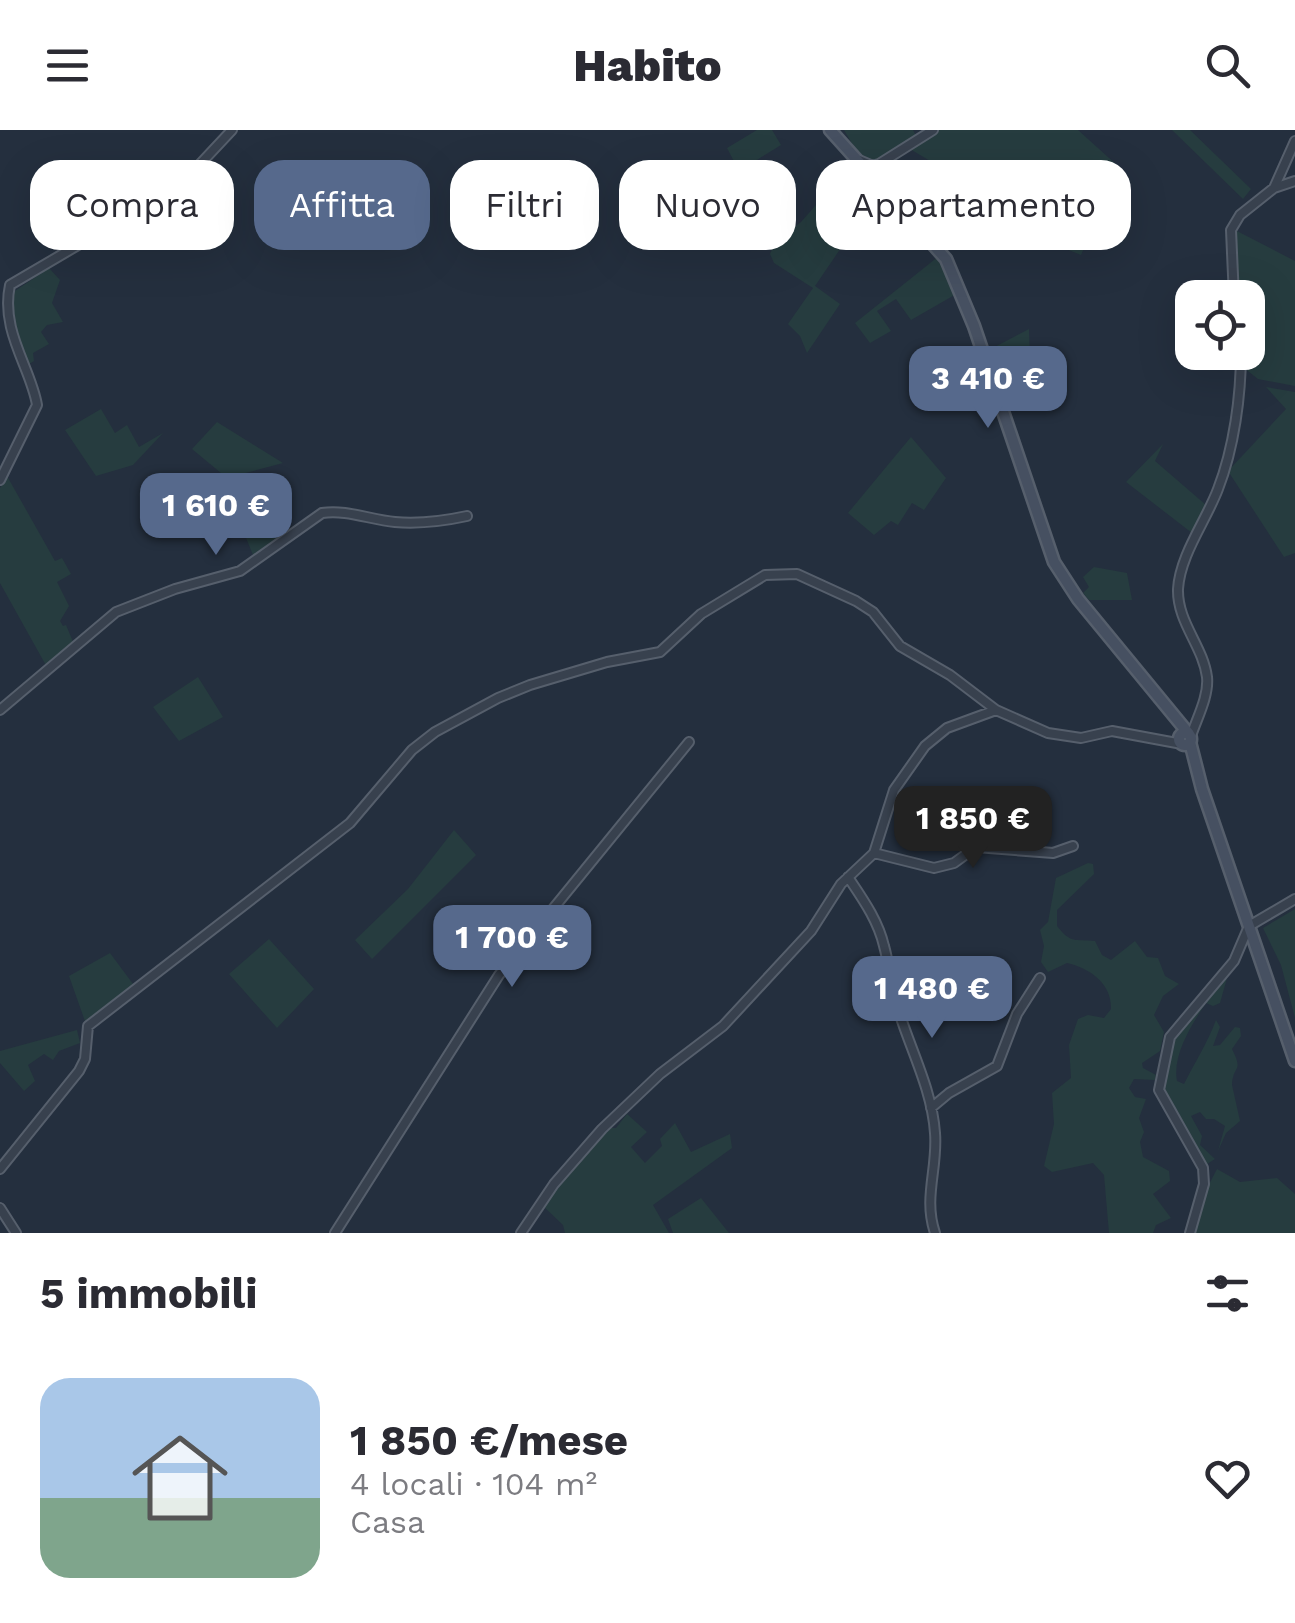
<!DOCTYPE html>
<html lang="it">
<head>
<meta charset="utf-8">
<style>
  body { margin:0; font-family:"Work Sans",sans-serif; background:#f7f7f7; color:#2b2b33; height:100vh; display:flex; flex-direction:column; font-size:38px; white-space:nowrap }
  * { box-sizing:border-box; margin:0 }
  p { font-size:32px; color:#7c7c81 }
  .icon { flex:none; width:55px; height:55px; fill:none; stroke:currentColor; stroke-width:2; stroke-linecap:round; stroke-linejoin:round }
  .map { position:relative; height:1103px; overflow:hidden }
  .drawer { display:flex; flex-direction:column; background:#fff; flex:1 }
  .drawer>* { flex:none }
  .banner { position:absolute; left:30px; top:30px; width:1235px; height:90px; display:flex; gap:20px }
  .buttons { position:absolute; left:1175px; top:150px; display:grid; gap:20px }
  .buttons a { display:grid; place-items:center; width:90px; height:90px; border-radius:20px; background:#fff; box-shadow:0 10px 40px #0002; font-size:50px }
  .price { position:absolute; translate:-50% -85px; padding:0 22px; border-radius:20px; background:#56698c; color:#fff; font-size:32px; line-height:65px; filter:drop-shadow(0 2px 5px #0008) }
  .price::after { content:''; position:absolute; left:50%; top:60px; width:30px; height:22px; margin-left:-15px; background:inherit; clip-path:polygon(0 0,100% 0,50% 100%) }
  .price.active { background:#222; color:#fff }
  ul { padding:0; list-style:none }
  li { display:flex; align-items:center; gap:30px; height:250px; padding:0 40px }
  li+li { border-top:2px solid #e1e1e2 }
  li span { display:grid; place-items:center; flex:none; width:280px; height:200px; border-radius:30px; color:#555 }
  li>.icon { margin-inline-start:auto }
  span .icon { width:120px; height:120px; fill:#fffc; stroke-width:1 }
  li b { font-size:42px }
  h2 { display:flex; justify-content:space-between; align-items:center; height:120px; padding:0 40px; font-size:42px }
  .chip { padding:0 35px; border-radius:30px; background:#fff; box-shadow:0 10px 40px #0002; font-size:35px; line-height:90px }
  .chip.active { background:#56698c; color:#fff }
  header { display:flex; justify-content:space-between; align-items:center; height:130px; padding:0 40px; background:#fff; font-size:45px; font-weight:800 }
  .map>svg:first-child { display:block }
  .green { fill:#263c3f }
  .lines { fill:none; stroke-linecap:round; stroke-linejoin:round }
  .street-casing { stroke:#565f6c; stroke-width:12 }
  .secondary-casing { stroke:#565f6c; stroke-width:15 }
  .street { stroke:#38414e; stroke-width:8 }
  .secondary { stroke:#465061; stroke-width:10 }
</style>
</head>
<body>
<header><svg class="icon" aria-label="menu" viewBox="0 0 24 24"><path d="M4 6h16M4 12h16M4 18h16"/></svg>Habito<svg class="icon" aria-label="search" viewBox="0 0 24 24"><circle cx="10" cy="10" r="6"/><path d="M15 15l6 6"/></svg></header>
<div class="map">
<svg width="1295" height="1103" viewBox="0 0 1295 1103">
  <rect width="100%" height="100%" fill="#242f3e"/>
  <path class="green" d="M757 0H772L781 15 739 41 727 18Z
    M844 0H913L916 6 874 31 857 22Z
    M936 0H1078L1119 37 1081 125 1024 102 976 74 947 41 910 19Z
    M1172 0H1190L1251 59 1243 69Z
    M854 39 866 52 845 83 858 93 815 156 840 174 807 223 800 206 788 194 813 158 774 133 770 124 775 112 801 92 846 41Z
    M1235 100 1295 131V256L1258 249 1244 238V223L1248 222V168L1236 167 1232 109Z
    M939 126 958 163 911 190 896 169 877 181 891 201 870 213 855 193Z
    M49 138 60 150 52 173 63 192 47 195 41 202 49 214 33 223 34 231 24 237 15 209 12 163Z
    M1029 199 1030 230 1022 239 1028 251 1006 274 989 220Z
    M1266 257 1295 262V423L1284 427 1228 341 1286 279Z
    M101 279 115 303 127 295 139 317 163 303 133 335 96 346 65 300Z
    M217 292 283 333 227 348 192 319Z
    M911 307 946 348 924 380 912 373 898 395 891 391 874 405 848 383Z
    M1163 314 1155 331 1206 375 1192 403 1126 352Z
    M7 346 55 431 62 428 71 444 57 452 69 476 60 491 63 496 66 495 74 514 48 539 0 453V358Z
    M259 373 284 407 255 430 238 388Z
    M1094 437 1127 443 1132 470H1089L1083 463 1089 457 1083 447Z
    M198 547 223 587 179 611 153 577Z
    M454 700 476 725 372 829 355 810 408 759Z
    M1088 733 1093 734 1094 744 1057 780V796C1071 814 1075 809 1095 811L1102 825 1111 830 1135 811 1147 827 1158 828 1165 846 1179 854 1163 866 1154 885 1164 902 1160 921 1142 933 1143 938 1156 945 1155 950 1134 949 1129 958 1135 967 1146 969 1139 988 1144 1002 1140 1012 1143 1027 1169 1041 1170 1051 1153 1064 1171 1088 1156 1095 1153 1103H1109L1104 1045 1093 1033 1052 1042 1044 1036 1054 994 1052 963 1071 948 1069 915 1078 889 1088 885 1104 888 1111 879C1112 853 1089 838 1067 833L1048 842 1041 832 1044 816 1040 800 1048 792 1056 748Z
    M1295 779V888L1281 835 1263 798Z
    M269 809 314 859 277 898 229 844Z
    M110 823 136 858 86 894 69 846Z
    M1229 841 1220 873 1213 876 1206 873C1192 894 1172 925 1177 951L1184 954C1195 932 1207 914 1216 890L1220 897 1213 916 1220 915 1235 897 1240 898 1241 906 1232 919C1244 943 1233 934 1232 955L1240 991 1226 1003 1218 1021 1225 996 1214 989H1206L1200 982 1191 986 1202 1006 1200 1015 1215 1029 1207 1034 1163 956 1174 908Z
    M77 900 80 913 59 921 53 930 44 924 28 935 35 951 24 961 0 933V921Z
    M627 984 647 1002 631 1017 645 1033 662 1016 660 1009 675 993 691 1022 730 1004 732 1018 653 1075 669 1103H565L563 1095 543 1076 609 998H616Z
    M1217 1039 1240 1052 1277 1048 1295 1064V1103H1193L1205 1062Z
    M701 1068 729 1103H673L668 1089Z"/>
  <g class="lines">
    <g class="street-casing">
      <path id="street" d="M859 30 873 36 879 34 933 0
        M1274 58 1295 51
        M1234 168 1231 100 1240 85 1274 58 1295 11
        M0 350 37 275C31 238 0 201 10 155L90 108 143 95 232 0
        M0 580 116 482 175 459 240 441 322 383C346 379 371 390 395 392 419 394 444 391 467 386
        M1191 606C1197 588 1209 566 1207 547 1203 516 1177 492 1178 459 1180 425 1206 391 1218 359 1234 318 1241 266 1241 222
        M874 723 934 738 954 733 976 717 1053 723 1073 716
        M848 747C862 768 878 790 884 816 889 833 890 852 895 869 907 913 932 957 935 1003 938 1038 923 1068 935 1103
        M931 978 949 963 997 936 1017 884 1040 848
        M0 1039 79 941 85 929 88 896 350 693 412 620 435 602 498 568 530 555 607 532 660 522 701 484 765 445 797 444 856 471 873 482 900 516 950 545 996 580 1048 603 1081 608 1112 601 1182 614
        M0 1078 16 1103
        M335 1103 499 845 689 612
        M521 1103 554 1054 602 999 660 944 723 896 811 801 841 754 874 723 894 660 925 616 947 598 996 580
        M1190 1103 1204 1054 1203 1038 1159 960 1170 907 1234 831 1249 796 1295 769"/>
    </g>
    <g class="secondary-casing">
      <path id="secondary" d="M830 0 946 129 974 196 1054 432 1078 469 1189 604
        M1179 609a6 6 0 1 1 12 0a6 6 0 1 1-12 0Z
        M1190 612 1202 659 1295 931"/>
    </g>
    <use href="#street" class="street"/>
    <use href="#secondary" class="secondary"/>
  </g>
</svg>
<div class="buttons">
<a><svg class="icon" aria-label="locate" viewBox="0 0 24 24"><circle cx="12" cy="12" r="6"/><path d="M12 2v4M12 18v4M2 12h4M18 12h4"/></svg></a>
</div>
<b class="price" style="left:988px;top:301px">3 410 €</b>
<b class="price" style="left:216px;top:428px">1 610 €</b>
<b class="price active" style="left:973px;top:741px">1 850 €</b>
<b class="price" style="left:512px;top:860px">1 700 €</b>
<b class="price" style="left:932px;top:911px">1 480 €</b>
<div class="banner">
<a class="chip">Compra</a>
<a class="chip active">Affitta</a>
<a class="chip">Filtri</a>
<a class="chip">Nuovo</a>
<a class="chip">Appartamento</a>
</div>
</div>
<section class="drawer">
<h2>5 immobili<svg class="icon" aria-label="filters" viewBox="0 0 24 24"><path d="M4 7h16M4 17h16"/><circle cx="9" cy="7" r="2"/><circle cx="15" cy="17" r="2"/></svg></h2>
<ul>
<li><span style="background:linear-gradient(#a9c7e8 60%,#7fa58c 0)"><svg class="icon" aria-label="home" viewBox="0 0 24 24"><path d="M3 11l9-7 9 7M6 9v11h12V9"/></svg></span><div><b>1 850 €/mese</b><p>4 locali · 104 m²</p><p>Casa</p></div><svg class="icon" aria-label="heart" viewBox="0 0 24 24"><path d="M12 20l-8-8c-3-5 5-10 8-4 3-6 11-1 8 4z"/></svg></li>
</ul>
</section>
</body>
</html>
